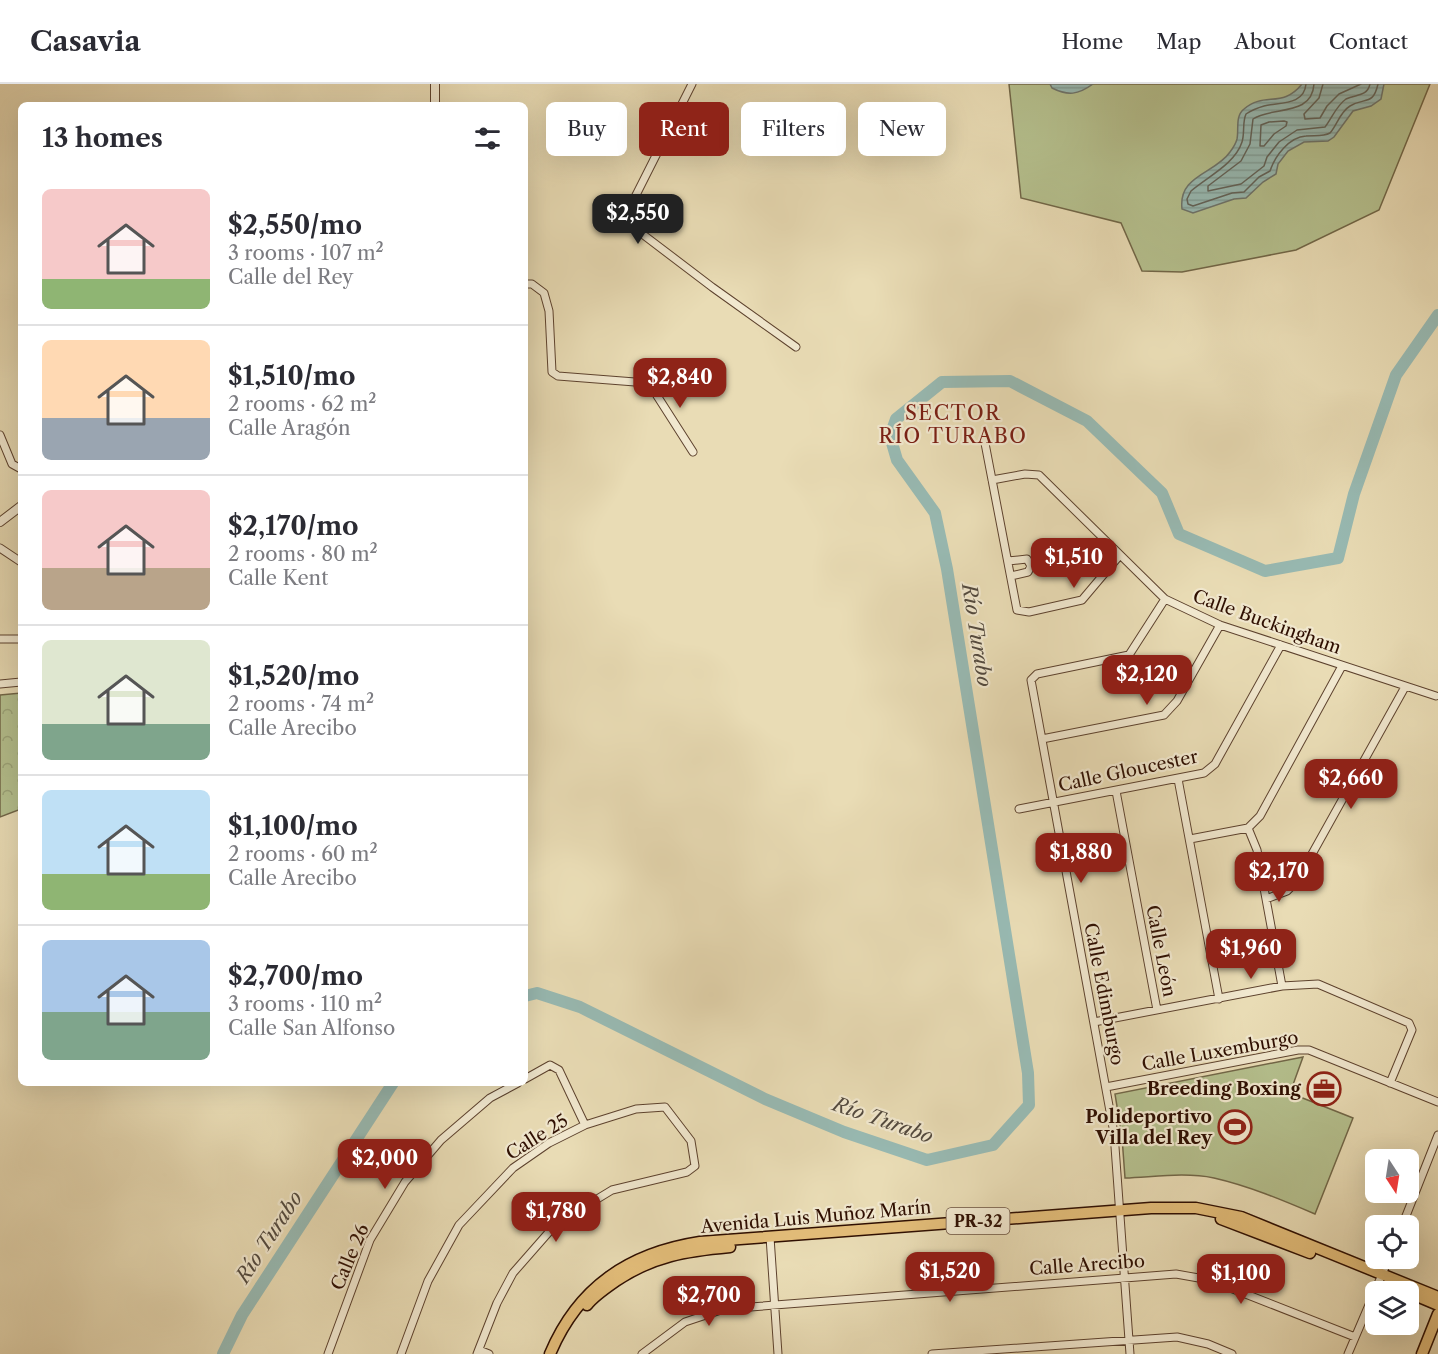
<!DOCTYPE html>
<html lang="en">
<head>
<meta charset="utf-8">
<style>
  body { margin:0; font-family:"Libre Caslon Text",serif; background:#f2f2f3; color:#2b2b33; height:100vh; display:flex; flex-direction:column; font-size:22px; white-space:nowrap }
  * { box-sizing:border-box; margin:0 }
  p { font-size:20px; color:#7c7c81 }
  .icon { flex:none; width:33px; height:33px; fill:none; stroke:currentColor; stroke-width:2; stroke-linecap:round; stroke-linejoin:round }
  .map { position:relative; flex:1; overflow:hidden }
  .panel { position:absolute; left:18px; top:18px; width:510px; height:984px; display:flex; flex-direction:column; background:#fff; border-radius:9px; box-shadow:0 6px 24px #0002 }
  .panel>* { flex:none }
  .hud { position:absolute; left:546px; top:18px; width:570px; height:54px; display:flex; gap:12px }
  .needle { width:39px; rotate:168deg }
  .fabs { position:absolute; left:1365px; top:1065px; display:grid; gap:12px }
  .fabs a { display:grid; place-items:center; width:54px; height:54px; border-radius:9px; background:#fff; box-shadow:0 6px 24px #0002; font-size:30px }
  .price { position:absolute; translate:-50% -51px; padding:0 14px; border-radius:12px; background:#8f2418; color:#fff; font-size:20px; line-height:39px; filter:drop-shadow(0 2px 3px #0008) }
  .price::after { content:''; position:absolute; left:50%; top:36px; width:18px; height:14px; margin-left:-9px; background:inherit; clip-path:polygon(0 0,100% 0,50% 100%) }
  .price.on { background:#222; color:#fff }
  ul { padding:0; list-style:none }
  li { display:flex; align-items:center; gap:18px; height:150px; padding:0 24px }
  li+li { border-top:2px solid #e1e1e2 }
  li span { display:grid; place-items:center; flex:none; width:168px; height:120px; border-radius:9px; color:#555 }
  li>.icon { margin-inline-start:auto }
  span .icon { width:72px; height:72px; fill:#fffc; stroke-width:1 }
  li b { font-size:26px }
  h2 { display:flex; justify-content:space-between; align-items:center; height:72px; padding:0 24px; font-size:26px }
  .pill { padding:0 21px; border-radius:9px; background:#fff; box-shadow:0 6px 24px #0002; font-size:21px; line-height:54px }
  .pill.on { background:#8f2418; color:#fff }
  header { display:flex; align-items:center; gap:36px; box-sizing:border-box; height:84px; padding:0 30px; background:#fff; border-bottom:2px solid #e1e1e2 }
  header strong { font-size:28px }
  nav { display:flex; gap:33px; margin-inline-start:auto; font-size:21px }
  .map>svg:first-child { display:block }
  .grass { fill:#b5c08e; stroke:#726748; stroke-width:1.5 }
  .forest { fill:url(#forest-crowns); stroke:#726748; stroke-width:1.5 }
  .water { fill:url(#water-rules); stroke:#6e756c; stroke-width:1.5 }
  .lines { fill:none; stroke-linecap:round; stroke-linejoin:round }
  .shore { stroke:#63645a; stroke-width:1.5 }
  .river { stroke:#98bab3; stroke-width:12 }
  .minor-casing { stroke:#5d422e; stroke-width:9 }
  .tertiary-casing { stroke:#5d422e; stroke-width:10 }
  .primary-casing { stroke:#2e0e01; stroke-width:13 }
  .minor { stroke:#f1e8cf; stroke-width:7 }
  .tertiary { stroke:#f1e8cf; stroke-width:8 }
  .primary { stroke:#e4be7a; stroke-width:10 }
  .labels { text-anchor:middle; stroke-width:4.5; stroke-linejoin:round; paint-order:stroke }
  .shield { fill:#f1e8cf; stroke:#684f3f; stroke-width:1.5 }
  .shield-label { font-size:16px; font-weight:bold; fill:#2e0e01 }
  .street-label { font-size:18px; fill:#2e0e01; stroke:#f1e8cf }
  .poi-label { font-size:18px; font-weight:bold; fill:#2e0e01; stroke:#f1e8cf; text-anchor:end }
  .neighbourhood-label { font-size:20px; letter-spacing:1.5px; fill:#7a1f14; stroke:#f1e8cf }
  .water-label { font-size:20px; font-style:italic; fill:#534a3f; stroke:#f1e8cf }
</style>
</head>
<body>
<header>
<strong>Casavia</strong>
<nav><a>Home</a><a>Map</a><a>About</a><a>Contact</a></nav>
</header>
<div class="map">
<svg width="1438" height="1270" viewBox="0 0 1438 1270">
  <defs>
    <pattern id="forest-crowns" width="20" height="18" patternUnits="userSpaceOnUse" patternTransform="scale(1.5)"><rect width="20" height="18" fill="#b5c08e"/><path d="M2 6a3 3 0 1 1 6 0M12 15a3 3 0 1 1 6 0" fill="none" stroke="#9ca479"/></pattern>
    <pattern id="water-rules" width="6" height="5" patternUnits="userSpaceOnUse" patternTransform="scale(1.5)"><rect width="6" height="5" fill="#98bab3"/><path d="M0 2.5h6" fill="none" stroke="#839f98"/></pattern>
  </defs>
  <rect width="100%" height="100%" fill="#e9dcb5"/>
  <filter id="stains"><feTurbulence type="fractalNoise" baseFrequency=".00333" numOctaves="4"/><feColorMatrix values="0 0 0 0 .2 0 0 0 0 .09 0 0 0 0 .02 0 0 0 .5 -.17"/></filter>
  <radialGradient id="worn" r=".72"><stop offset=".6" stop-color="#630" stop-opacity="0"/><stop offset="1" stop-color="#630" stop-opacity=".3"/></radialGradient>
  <path class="grass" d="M1009 0H1430L1379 126 1296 166 1182 188 1142 187 1121 139 1021 114Z
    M1303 973 1290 1009 1353 1034 1315 1130C1282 1116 1249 1102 1214 1094 1185 1088 1154 1093 1125 1094L1122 1053 1115 1010Z"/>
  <path class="forest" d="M21 609V725L0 733V611Z"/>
  <path class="water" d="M1050 0H1093C1078 11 1068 12 1052 4Z
    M1302 0H1384L1381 15 1371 22 1353 27 1334 53 1328 57 1304 58 1288 67 1278 80 1276 90 1263 98 1246 114 1234 115 1193 129 1182 125C1178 91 1215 90 1230 68 1233 64 1236 59 1237 55 1239 45 1235 32 1244 25 1265 7 1282 25 1302 0Z"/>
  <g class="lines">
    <path class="shore" d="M1306 0C1304 22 1279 18 1264 22 1257 24 1252 26 1246 30 1242 39 1245 49 1242 58 1235 80 1207 93 1191 107L1187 115 1188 120 1193 122 1232 109 1244 108 1259 93 1270 87C1275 72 1289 53 1306 52 1314 51 1323 53 1330 49 1337 41 1340 28 1350 22 1365 13 1373 22 1378 0
      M1314 0C1312 33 1272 22 1253 35L1250 60 1241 77 1208 102V107L1241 100 1264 82 1267 73 1279 58 1297 46 1325 43C1332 34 1336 22 1346 15 1356 10 1367 13 1370 0
      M1323 0 1319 14 1304 30 1305 35 1320 34 1327 22 1339 10 1361 0
      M1284 37 1287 38 1286 42 1274 50 1264 62H1260L1261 41 1269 38Z"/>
    <path class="river" d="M525 912 537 909 580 923 765 1015 844 1048 927 1076 993 1061 1029 1021 1028 989 947 485 935 429 897 376 890 352 896 335 942 298 1010 297 1087 337 1162 409 1179 450 1265 487 1338 474 1354 410 1396 291 1438 231
      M223 1270 242 1231 393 999"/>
    <g class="minor-casing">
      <path id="minor" d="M692 0 634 115 631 131 637 146 712 203 796 263
        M525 200H532L544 209 549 227 552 288 558 292 635 298 679 288 706 299
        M647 296 693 368
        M0 351 12 380 21 385
        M984 354 1017 526 1029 528 1082 516 1120 471
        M992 396 1025 390 1039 391 1165 515 1220 541 1436 612
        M0 464 21 478
        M1008 477 1027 475 1031 482 1028 488 1011 492
        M0 555H21
        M0 600 21 598
        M1042 655 1164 631 1177 617 1220 541
        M1178 695 1219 915
        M1116 707 1157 926
        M1019 725 1204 689 1215 680 1281 561
        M1248 744 1257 766 1282 902
        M1190 755 1248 744 1260 732 1342 582
        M1266 815 1287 807 1297 797 1405 603
        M1094 938 1282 902 1318 900 1409 939 1412 946 1390 999
        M525 995 550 981 559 986 585 1041
        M1106 1003 1298 966H1309L1438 1018
        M1402 1142 1438 1051
        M770 1153 778 1270
        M479 1266 489 1270
        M328 1270 370 1156 405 1098 441 1056 490 1014 518 999
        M401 1270 428 1197 459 1141 513 1084 549 1059 585 1041 636 1025 665 1023 691 1057 695 1082 687 1088 612 1106 556 1140 513 1189 497 1219 477 1270
        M642 1270 685 1238 724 1225 1176 1190 1210 1196 1355 1253
        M932 1270 1177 1253 1208 1260 1232 1270
        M1130 1270 1114 1049 1031 596 1037 590 1129 571 1165 515
        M1348 1270 1389 1174"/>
    </g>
    <g class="tertiary-casing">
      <path id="tertiary" d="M435 0V21
        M0 438 21 422"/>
    </g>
    <g class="primary-casing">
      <path id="primary" d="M1221 1135 1310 1169
        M1412 1210 1438 1221
        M587 1221C594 1212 606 1204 616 1197 653 1172 686 1167 730 1163
        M550 1270C578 1203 629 1169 700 1158L1151 1124H1196L1241 1133 1438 1213
        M1422 1270 1438 1230"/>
    </g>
    <use href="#minor" class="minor"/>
    <use href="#tertiary" class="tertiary"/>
    <use href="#primary" class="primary"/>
  </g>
  <defs>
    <g id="office-ring" transform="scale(1.725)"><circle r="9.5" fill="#f1e8cf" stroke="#8f2418" stroke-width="1.5"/><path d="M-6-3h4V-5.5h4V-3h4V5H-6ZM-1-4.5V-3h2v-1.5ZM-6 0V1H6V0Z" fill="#8f2418"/></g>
    <g id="stadium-ring" transform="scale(1.725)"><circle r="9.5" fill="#f1e8cf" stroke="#8f2418" stroke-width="1.5"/><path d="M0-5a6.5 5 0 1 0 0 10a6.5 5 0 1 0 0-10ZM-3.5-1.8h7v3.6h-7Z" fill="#8f2418"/></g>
  </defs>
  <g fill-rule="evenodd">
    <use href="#office-ring" x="1324" y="1005"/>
    <use href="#stadium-ring" x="1235" y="1043"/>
  </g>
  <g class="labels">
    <rect class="shield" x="946.5" y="1124" width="63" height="26" rx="4.5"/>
    <g class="shield-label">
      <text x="978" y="1143">PR-32</text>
    </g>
    <g class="street-label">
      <text transform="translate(1267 538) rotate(20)" y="6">Calle Buckingham</text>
      <text transform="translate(1128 687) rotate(-12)" y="6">Calle Gloucester</text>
      <text transform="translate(1161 867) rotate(79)" y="6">Calle León</text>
      <text transform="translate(1104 910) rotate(79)" y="6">Calle Edimburgo</text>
      <text transform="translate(1220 967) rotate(-10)" y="6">Calle Luxemburgo</text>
      <text transform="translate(537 1053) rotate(-32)" y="6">Calle 25</text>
      <text transform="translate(816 1133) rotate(-5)" y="6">Avenida Luis Muñoz Marín</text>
      <text transform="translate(350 1173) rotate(-67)" y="6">Calle 26</text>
      <text transform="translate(1087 1181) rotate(-4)" y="6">Calle Arecibo</text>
    </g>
    <g class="poi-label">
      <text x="1301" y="1011">Breeding Boxing</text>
      <text x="1212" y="1039">Polideportivo<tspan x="1212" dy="21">Villa del Rey</tspan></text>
    </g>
    <g class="neighbourhood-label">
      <text x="953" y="336">SECTOR<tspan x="953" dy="23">RÍO TURABO</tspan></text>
    </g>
    <g class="water-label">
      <text transform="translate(977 551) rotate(81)" y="7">Río Turabo</text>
      <text transform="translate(883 1036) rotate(19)" y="7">Río Turabo</text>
      <text transform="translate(269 1153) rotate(-57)" y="7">Río Turabo</text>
    </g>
  </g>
  <rect width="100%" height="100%" filter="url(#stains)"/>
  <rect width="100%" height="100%" fill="url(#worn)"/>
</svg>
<div class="fabs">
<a><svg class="needle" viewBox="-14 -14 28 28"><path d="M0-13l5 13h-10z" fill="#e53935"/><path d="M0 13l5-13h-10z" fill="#7c7c81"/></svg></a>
<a><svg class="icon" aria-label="locate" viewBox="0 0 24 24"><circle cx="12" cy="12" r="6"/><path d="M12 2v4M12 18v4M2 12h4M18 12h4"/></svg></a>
<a><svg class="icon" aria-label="layers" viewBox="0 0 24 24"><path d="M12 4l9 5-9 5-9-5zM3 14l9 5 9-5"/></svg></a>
</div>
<b class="price on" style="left:638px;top:161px">$2,550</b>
<b class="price" style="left:680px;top:325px">$2,840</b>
<b class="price" style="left:1074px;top:505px">$1,510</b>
<b class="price" style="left:1147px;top:622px">$2,120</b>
<b class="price" style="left:1351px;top:726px">$2,660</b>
<b class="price" style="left:1081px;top:800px">$1,880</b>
<b class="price" style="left:1279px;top:819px">$2,170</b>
<b class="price" style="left:1251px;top:896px">$1,960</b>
<b class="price" style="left:385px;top:1106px">$2,000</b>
<b class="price" style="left:556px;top:1159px">$1,780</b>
<b class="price" style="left:950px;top:1219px">$1,520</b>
<b class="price" style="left:1241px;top:1221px">$1,100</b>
<b class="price" style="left:709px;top:1243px">$2,700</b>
<div class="hud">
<a class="pill">Buy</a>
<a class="pill on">Rent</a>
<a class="pill">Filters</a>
<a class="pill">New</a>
</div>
<section class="panel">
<h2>13 homes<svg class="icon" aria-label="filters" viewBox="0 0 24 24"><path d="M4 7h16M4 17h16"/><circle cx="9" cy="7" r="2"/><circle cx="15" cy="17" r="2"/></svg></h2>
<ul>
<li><span style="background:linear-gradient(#f6c9c9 75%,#8fb573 0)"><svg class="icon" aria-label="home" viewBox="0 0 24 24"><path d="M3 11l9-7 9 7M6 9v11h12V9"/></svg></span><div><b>$2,550/mo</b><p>3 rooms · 107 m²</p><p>Calle del Rey</p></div></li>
<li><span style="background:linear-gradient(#ffd9b3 65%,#9aa5b1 0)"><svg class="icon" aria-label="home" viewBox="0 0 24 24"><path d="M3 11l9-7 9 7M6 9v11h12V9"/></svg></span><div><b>$1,510/mo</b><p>2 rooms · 62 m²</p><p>Calle Aragón</p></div></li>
<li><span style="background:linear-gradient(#f6c9c9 65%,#b9a48a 0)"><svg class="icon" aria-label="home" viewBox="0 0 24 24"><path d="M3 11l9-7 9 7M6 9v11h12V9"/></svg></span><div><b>$2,170/mo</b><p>2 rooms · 80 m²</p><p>Calle Kent</p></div></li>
<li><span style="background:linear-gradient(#dfe7d0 70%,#7fa58c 0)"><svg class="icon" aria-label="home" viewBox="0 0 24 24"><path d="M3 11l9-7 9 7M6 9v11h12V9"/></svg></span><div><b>$1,520/mo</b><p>2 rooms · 74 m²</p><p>Calle Arecibo</p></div></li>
<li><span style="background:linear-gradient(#bfe0f5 70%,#8fb573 0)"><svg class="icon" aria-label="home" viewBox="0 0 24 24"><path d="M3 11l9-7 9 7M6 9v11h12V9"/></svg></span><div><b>$1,100/mo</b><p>2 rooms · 60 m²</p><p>Calle Arecibo</p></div></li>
<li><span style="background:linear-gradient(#a9c7e8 60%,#7fa58c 0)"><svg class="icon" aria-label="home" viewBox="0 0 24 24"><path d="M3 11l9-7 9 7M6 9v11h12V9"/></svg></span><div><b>$2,700/mo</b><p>3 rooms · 110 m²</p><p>Calle San Alfonso</p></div></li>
</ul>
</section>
</div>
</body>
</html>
